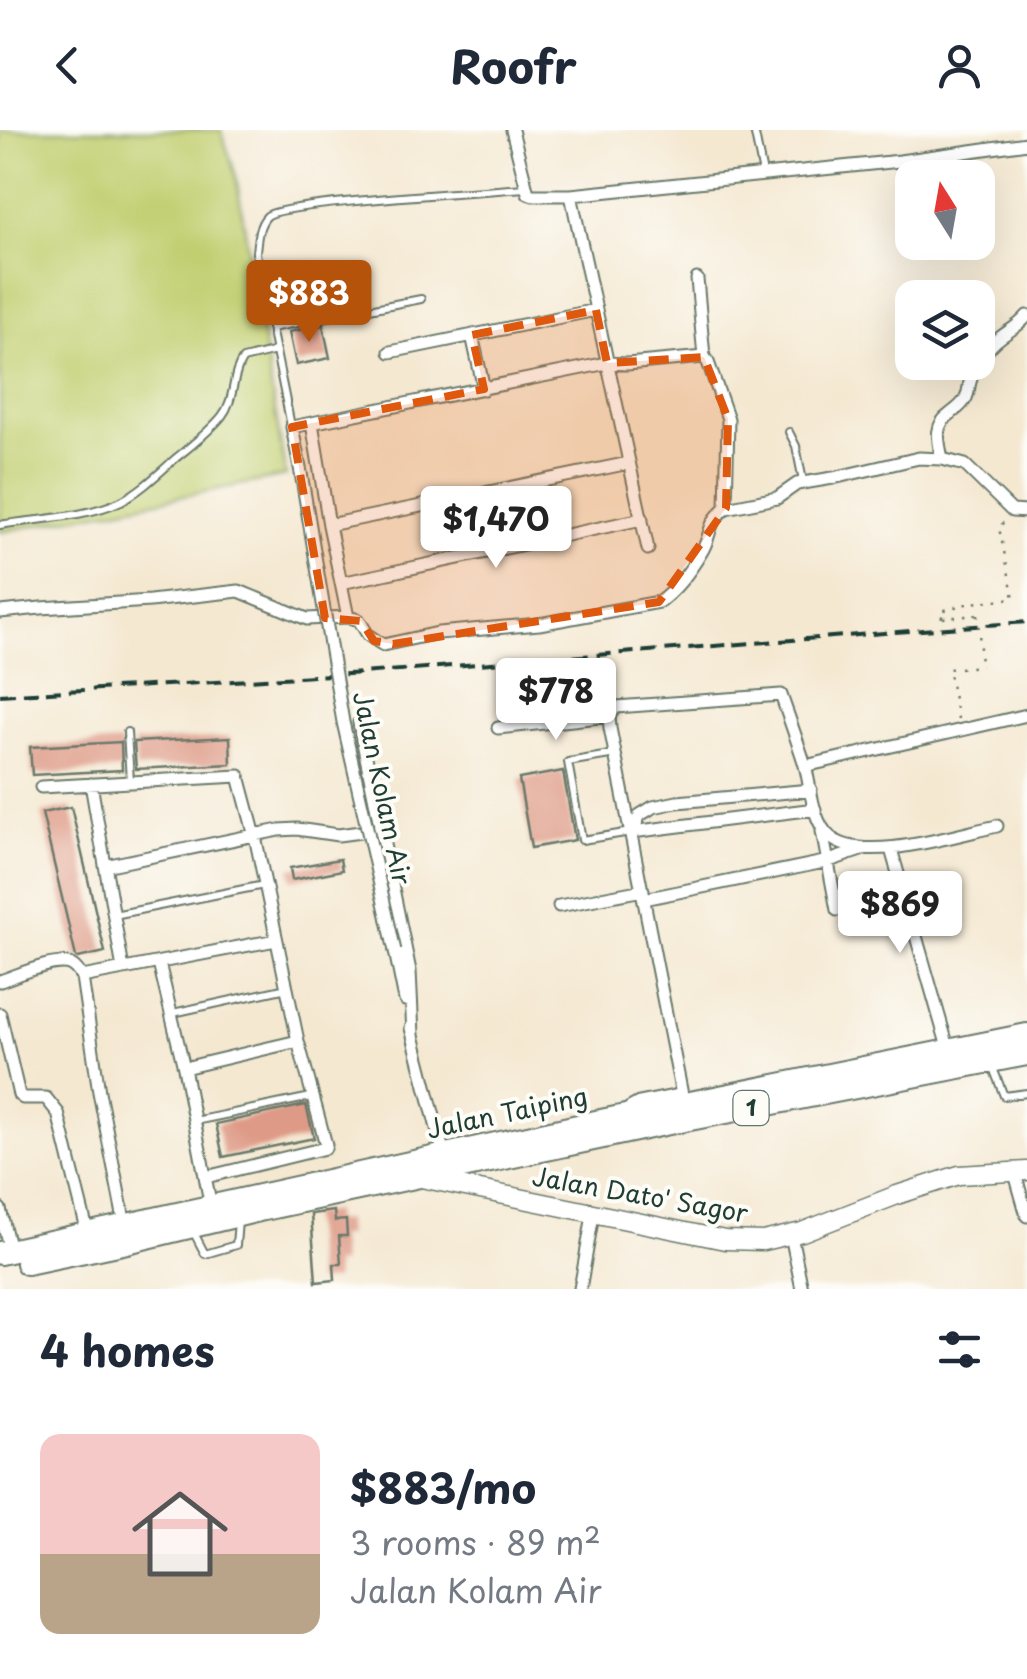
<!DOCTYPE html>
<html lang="en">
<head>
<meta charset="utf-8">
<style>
  body { margin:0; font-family:"Playpen Sans",sans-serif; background:#f2f2f3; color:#1f2937; height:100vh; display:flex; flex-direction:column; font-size:38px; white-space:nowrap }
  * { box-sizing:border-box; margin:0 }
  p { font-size:32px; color:#747a83 }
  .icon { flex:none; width:55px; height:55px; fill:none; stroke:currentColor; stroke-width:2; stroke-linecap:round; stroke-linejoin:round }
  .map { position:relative; height:1159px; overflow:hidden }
  .side { display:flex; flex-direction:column; background:#fff; flex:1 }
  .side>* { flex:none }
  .needle { width:65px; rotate:349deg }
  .fabs { position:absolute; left:895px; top:30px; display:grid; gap:20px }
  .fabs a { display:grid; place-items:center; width:100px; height:100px; border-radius:20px; background:#fff; box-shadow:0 10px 40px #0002; font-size:50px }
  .price { position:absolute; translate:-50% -85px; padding:0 22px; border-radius:10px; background:#fff; color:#222; font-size:32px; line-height:65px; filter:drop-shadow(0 2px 5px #0008) }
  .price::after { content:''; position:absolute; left:50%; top:60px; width:30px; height:22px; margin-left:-15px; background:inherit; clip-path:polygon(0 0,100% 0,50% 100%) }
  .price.selected { background:#b45309; color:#fff }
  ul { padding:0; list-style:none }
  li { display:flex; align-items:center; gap:30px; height:250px; padding:0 40px }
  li+li { border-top:2px solid #e0e1e3 }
  li span { display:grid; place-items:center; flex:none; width:280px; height:200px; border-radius:20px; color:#555 }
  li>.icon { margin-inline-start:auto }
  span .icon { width:120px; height:120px; fill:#fffc; stroke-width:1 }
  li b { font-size:42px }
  h2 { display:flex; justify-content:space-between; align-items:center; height:120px; padding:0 40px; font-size:42px }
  header { display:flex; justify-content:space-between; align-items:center; height:130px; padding:0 40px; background:#fff; font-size:45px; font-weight:700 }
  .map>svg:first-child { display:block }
  .green { fill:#c2cf71; stroke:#708652; stroke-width:2.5 }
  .building { fill:#de9a86 }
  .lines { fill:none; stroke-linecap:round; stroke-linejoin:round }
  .lane-casing { stroke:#6a796b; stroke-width:10 }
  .street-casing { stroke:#6a796b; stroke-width:15 }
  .secondary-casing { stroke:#6a796b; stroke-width:21 }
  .highway-casing { stroke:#6a796b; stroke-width:26 }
  .path { stroke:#6a796b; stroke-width:2.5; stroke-dasharray:2.5 8; stroke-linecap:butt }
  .lane { stroke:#fff; stroke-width:6 }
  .street { stroke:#fff; stroke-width:11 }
  .secondary { stroke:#fff; stroke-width:18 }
  .highway { stroke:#fff; stroke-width:22 }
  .rail { stroke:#1f3d34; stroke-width:4; stroke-dasharray:15 8; stroke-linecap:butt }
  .street-bridge-casing { stroke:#6a796b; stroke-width:15; stroke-linecap:butt }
  .path-bridge { stroke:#6a796b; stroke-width:2.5; stroke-dasharray:2.5 8; stroke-linecap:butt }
  .street-bridge { stroke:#fff; stroke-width:11 }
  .marked { fill:#de580e; fill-opacity:0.2; stroke:#de580e; stroke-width:8; stroke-dasharray:20 12; stroke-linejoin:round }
  .labels { text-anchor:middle; stroke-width:8; stroke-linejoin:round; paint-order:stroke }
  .shield { fill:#fdfcf7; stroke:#62766e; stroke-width:2.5 }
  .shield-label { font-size:22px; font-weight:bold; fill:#1f3d34 }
  .street-label { font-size:25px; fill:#1f3d34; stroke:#fdfcf7 }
</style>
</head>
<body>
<header><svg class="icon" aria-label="back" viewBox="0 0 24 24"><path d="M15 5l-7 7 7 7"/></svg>Roofr<svg class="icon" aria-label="person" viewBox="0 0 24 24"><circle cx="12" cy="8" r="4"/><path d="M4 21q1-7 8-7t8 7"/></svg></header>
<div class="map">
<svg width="1027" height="1159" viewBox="0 0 1027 1159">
  <rect width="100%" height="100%" fill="#fdfcf7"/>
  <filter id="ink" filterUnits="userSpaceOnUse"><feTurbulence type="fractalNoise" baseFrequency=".01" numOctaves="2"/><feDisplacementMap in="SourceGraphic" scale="20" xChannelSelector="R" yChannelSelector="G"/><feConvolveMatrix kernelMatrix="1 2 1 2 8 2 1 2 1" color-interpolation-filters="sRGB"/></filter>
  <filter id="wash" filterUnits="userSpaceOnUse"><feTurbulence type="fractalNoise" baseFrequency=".0048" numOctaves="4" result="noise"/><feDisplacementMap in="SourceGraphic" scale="40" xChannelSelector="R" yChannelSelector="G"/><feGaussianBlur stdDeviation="2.25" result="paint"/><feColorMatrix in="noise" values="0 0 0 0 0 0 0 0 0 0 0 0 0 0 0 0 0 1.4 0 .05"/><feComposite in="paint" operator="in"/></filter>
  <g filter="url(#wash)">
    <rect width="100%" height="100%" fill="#f4e8d1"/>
    <path class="green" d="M0 0H221L236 46 286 346 0 402Z"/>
    <g id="blocks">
      <path class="building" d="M323 195 330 228 296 235 289 202Z
        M230 607 231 634 136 639 134 612Z
        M121 612 122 640 32 645 30 617Z
        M563 641 575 710 531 718 519 649Z
        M71 677 105 822 78 828 76 827 42 683Z
        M340 729 342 740 292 750 290 738Z
        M306 975 314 1008 223 1027 216 994Z
        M334 1081 335 1091 346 1090 347 1106H339L341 1134H334L335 1150 316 1152 311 1084Z"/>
    </g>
  </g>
  <g filter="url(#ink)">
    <use href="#blocks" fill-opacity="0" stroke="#6a796b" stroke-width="2.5"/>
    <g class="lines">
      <g class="lane-casing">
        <path id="lane" d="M754 0 763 44
          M271 198 421 169
          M291 296 256 123C257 111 258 95 267 86 283 72 490 61 525 58
          M789 302 796 316 803 351
          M0 395C37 389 88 387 121 371 142 360 159 343 176 328 192 315 209 302 222 286 236 268 231 245 243 229L276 221
          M127 602 130 651
          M616 624 568 632 582 710 631 702
          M114 785 264 755
          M173 883 287 858
          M993 938 1004 966 1027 963
          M628 976 637 971 682 962
          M195 991 311 967
          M193 1101 205 1124 236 1115 238 1091"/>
      </g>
      <g class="street-casing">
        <path id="street" d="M512 0 528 63 533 65H571
          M697 149 704 227
          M472 205 484 259
          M390 222 596 180
          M312 293 329 395 348 487
          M942 329C939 312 933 296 949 285 956 279 962 276 966 268 969 261 968 260 970 252 974 238 985 221 996 211 1007 201 1017 198 1027 186
          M301 343 292 297 607 233 627 234 704 227 708 232 728 289 726 378 777 368 797 354 833 348 919 328 942 329 965 335 1012 381 1027 382
          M329 395 629 333
          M648 419 571 65 900 31 1027 13
          M341 453 642 389
          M0 482 41 478 150 471 239 461 307 489 348 487 359 490 368 505 383 515 438 503 539 494 659 472C676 460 692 438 702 421 713 402 706 394 726 378
          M359 593 410 841 413 905
          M498 598 609 586
          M805 636 1027 585
          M91 654 123 839
          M41 657 239 646 255 706 298 911 326 1015 325 1018 206 1047
          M633 700 640 685 653 677 677 672 811 660
          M822 701 837 780
          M632 702 815 679
          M891 719 949 921
          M105 736 279 700 297 699 338 705 376 700
          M644 769 829 731 864 719
          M559 776 643 760
          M395 821 405 870
          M159 833 184 938 211 1077
          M82 847 276 810
          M0 851C16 846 57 827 71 835 77 838 78 842 82 847L99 962 125 1095
          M0 884 19 965 23 968H46L58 983 88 1104
          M411 898 444 1025
          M184 938 298 911
          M684 975 610 598 609 586 616 577 781 565C789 588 797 610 804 632 811 654 811 689 829 706 861 736 958 704 997 696
          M1014 1040 1027 1086
          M0 1079 10 1121
          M791 1105 802 1159
          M580 1159 593 1085"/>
      </g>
      <g class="secondary-casing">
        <path id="secondary" d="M421 1048 725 1110 763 1111 802 1102 897 1065 959 1045 1027 1041"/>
      </g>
      <g class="highway-casing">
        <path id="highway" d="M0 1123 596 992 1027 905
          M27 1133 118 1114 259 1080 669 993 1027 924"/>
      </g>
      <path class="path" d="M942 488 941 481 970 473 1014 468 999 398 1005 390
        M943 488 978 485
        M958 589 948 539 981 536"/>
      <use href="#lane" class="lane"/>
      <use href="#street" class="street"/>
      <use href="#secondary" class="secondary"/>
      <use href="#highway" class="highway"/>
      <path class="rail" d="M0 565 348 544 1027 492"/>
      <g class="street-bridge-casing">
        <path id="street-bridge" d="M301 343 343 592 395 821"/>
      </g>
      <path class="path-bridge" d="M978 485 981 536"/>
      <use href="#street-bridge" class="street-bridge"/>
    </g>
  </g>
  <path class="marked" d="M596 180 607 233 704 227 728 289 726 378 659 472 393 514 374 511 361 491 325 488 292 297 484 259 472 205Z"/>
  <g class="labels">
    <rect class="shield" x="733.5" y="961" width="35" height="34" rx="8"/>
    <g class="shield-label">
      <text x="751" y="986">1</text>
    </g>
    <g class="street-label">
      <text transform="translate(382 658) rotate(78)" y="9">Jalan Kolam Air</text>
      <text transform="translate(507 983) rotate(-12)" y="9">Jalan Taiping</text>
      <text transform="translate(640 1065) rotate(10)" y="9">Jalan Dato' Sagor</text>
    </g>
  </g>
</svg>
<div class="fabs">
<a><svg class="needle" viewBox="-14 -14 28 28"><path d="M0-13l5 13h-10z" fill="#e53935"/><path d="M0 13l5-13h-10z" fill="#747a83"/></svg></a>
<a><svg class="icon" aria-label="layers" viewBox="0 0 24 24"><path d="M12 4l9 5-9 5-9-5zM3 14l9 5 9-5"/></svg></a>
</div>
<b class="price selected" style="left:309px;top:215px">$883</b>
<b class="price" style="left:496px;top:441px">$1,470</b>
<b class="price" style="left:556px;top:613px">$778</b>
<b class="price" style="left:900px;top:826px">$869</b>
</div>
<section class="side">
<h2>4 homes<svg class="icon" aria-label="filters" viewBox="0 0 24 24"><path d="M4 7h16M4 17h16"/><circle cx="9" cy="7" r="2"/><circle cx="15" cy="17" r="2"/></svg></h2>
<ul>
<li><span style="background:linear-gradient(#f6c9c9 60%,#b9a48a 0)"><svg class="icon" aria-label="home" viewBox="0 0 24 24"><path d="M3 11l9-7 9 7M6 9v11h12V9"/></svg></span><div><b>$883/mo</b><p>3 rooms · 89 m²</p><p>Jalan Kolam Air</p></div></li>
</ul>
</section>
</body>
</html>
